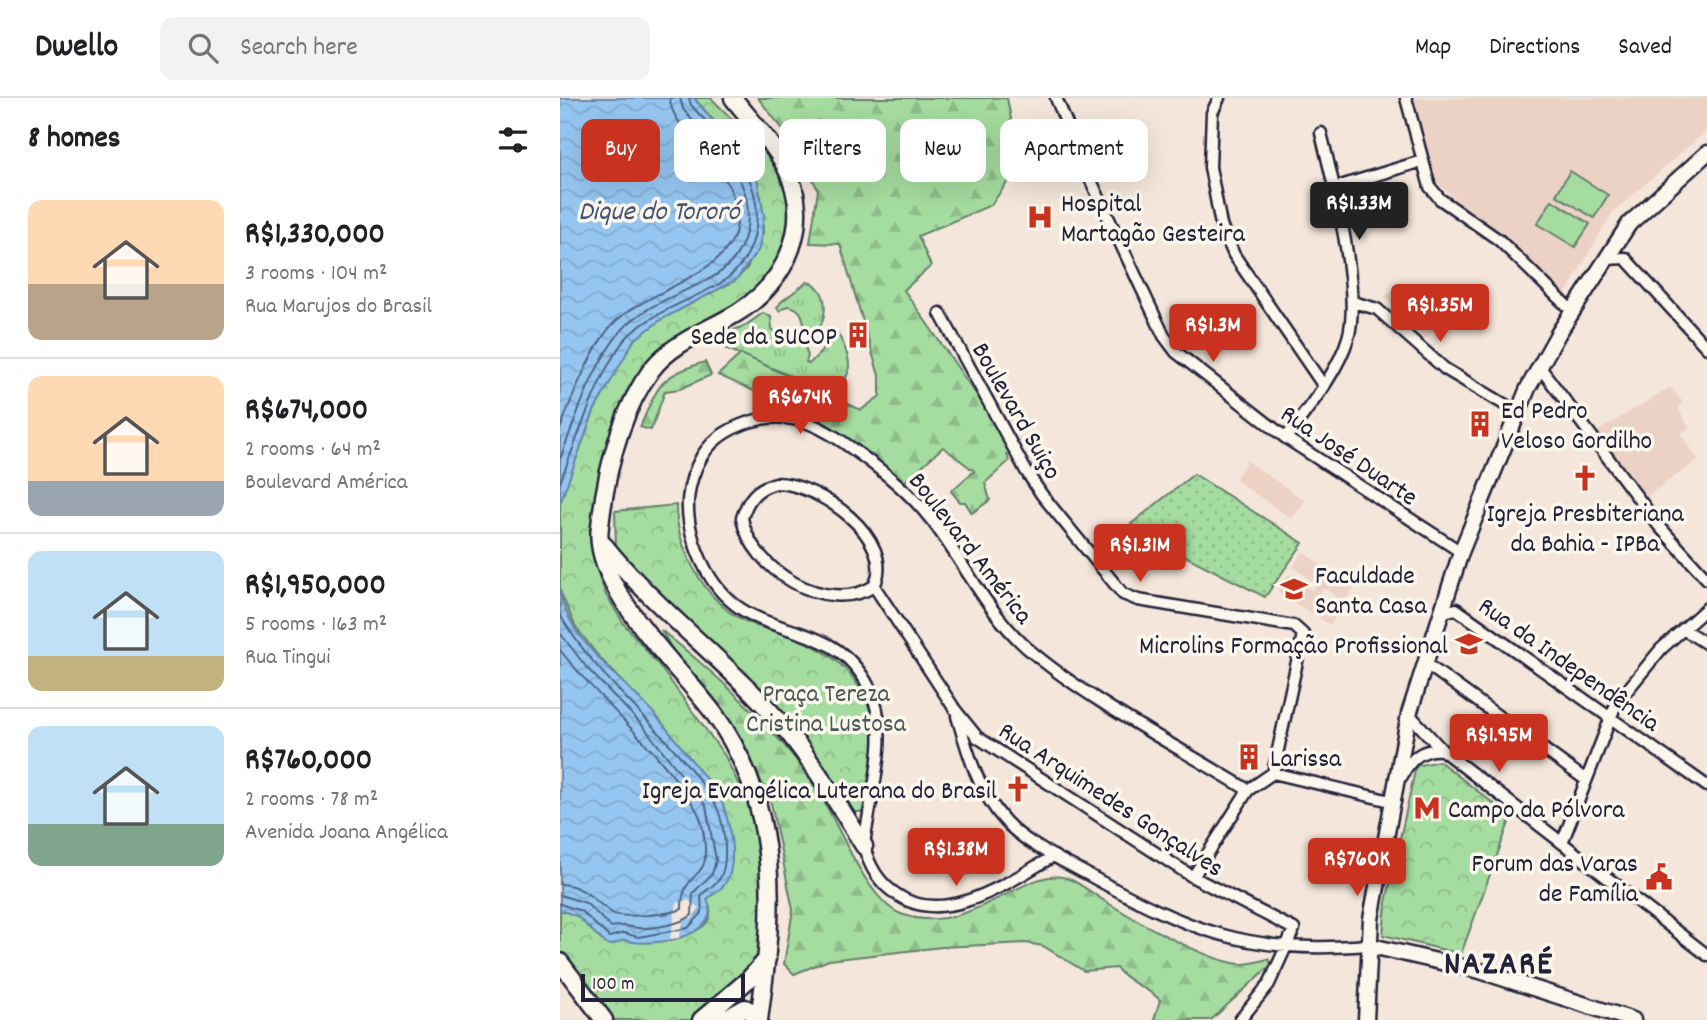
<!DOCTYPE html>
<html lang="en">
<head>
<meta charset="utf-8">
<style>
  body { margin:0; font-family:Dekko,sans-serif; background:#f2f2f2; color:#202124; height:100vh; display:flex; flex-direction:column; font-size:26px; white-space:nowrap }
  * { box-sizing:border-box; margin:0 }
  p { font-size:23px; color:#757577 }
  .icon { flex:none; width:38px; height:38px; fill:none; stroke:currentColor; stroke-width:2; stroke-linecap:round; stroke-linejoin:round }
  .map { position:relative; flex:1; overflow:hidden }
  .sheet { display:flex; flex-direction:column; background:#fff; width:560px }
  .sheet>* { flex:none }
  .banner { position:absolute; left:21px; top:21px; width:665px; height:63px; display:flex; gap:14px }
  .scale { position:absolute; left:21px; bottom:18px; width:164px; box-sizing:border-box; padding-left:7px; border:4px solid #22223b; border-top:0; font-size:19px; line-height:24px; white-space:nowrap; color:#22223b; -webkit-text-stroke:5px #fbf7ec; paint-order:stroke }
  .price { position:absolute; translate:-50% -60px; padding:0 16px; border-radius:7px; background:#c8321e; color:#fff; font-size:23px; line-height:46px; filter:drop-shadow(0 2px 4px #0008) }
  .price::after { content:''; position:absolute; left:50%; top:42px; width:21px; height:16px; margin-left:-10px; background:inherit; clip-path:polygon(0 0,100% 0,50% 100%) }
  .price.active { background:#222; color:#fff }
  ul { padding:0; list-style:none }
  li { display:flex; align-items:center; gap:21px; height:175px; padding:0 28px }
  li+li { border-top:2px solid #e0e0e0 }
  li span { display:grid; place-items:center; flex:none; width:196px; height:140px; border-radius:14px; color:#555 }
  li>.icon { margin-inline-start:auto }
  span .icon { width:84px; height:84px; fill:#fffc; stroke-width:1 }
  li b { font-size:30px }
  h2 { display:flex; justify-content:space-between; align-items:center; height:84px; padding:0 28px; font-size:30px }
  .tag { padding:0 24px; border-radius:14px; background:#fff; box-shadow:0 7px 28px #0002; font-size:24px; line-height:63px }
  .tag.active { background:#c8321e; color:#fff }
  header { display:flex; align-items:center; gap:42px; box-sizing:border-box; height:98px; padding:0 35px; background:#fff; border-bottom:2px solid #e0e0e0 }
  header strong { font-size:33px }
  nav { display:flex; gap:38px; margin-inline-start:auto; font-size:24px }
  .search { width:490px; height:63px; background:#f2f2f2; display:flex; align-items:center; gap:18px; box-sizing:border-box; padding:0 24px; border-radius:14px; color:#757577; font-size:26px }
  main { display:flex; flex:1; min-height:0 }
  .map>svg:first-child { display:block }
  .built { fill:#ecd2c4 }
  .grass { fill:url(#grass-tufts); stroke:#647f6d; stroke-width:2 }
  .forest { fill:url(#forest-firs); stroke:#647f6d; stroke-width:2 }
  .park { fill:url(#park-crowns); stroke:#647f6d; stroke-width:2 }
  .garden { fill:url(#garden-dots); stroke:#647f6d; stroke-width:2 }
  .pitch { fill:#a5dc9f; stroke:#647f6d; stroke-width:2 }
  .water { fill:url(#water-waves); stroke:#6784a8; stroke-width:2 }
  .pier { fill:#f4e6da }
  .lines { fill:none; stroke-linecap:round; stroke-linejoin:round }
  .shore { stroke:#506484; stroke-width:2 }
  .street-casing { stroke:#22223b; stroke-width:15 }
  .secondary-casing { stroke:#22223b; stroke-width:19 }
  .primary-casing { stroke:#22223b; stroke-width:21 }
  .street { stroke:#fbf7ec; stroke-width:10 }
  .secondary { stroke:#fbf7ec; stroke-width:14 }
  .primary { stroke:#fbf7ec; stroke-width:16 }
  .labels { text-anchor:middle; stroke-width:7; stroke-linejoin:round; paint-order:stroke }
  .poi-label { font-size:26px; fill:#22223b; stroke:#fbf7ec; text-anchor:start }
  .street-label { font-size:26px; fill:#22223b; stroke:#fbf7ec }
  .park-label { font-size:26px; fill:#495a59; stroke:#fbf7ec }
  .water-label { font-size:28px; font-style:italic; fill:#445372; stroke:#fbf7ec }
  .district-label { font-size:33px; font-weight:bold; letter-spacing:2px; fill:#22223b; stroke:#fbf7ec }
</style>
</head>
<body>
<header>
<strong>Dwello</strong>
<div class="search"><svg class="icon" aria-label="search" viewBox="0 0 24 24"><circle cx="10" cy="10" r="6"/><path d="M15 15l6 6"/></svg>Search here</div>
<nav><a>Map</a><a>Directions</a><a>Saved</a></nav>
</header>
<main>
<section class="sheet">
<h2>8 homes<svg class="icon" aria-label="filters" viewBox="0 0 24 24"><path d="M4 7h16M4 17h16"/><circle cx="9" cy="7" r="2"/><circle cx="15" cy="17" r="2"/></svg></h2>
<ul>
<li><span style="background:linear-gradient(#ffd9b3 60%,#b9a48a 0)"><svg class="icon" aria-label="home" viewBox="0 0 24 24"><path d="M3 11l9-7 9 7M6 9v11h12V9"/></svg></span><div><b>R$1,330,000</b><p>3 rooms · 104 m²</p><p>Rua Marujos do Brasil</p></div></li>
<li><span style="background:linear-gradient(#ffd9b3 75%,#9aa5b1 0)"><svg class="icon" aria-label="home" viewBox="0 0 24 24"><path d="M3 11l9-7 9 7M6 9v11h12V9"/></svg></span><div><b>R$674,000</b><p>2 rooms · 64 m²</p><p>Boulevard América</p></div></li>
<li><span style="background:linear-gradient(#bfe0f5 75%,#c2b280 0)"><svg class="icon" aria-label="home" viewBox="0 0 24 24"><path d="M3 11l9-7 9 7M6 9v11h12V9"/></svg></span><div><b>R$1,950,000</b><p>5 rooms · 163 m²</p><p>Rua Tingui</p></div></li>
<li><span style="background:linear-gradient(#bfe0f5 70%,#7fa58c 0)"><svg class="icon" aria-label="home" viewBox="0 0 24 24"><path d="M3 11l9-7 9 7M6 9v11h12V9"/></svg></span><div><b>R$760,000</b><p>2 rooms · 78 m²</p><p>Avenida Joana Angélica</p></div></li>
</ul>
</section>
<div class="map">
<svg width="1147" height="922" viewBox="0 0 1147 922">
  <defs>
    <pattern id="grass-tufts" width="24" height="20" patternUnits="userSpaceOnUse" patternTransform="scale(1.75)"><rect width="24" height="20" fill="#a5dc9f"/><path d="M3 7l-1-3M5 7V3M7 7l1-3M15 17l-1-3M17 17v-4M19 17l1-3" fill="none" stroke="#8ebc8a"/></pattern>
    <pattern id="forest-firs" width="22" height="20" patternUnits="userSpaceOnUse" patternTransform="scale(1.75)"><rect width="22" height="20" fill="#a5dc9f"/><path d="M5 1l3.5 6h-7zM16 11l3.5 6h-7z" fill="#8ebc8a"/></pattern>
    <pattern id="park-crowns" width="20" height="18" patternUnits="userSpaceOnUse" patternTransform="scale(1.75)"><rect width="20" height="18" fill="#a5dc9f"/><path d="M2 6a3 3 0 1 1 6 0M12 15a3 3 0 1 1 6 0" fill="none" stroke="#8ebc8a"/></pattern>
    <pattern id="garden-dots" width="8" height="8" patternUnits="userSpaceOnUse" patternTransform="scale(1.75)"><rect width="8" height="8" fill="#a5dc9f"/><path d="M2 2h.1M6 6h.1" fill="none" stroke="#8ebc8a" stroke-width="1.8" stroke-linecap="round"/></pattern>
    <pattern id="water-waves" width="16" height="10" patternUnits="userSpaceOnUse" patternTransform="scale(1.75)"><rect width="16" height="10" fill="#95c6f1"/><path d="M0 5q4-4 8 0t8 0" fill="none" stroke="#80aad0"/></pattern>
  </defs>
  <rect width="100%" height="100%" fill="#f4e6da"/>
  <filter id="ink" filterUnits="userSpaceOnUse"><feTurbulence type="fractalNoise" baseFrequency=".0143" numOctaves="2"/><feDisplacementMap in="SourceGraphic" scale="14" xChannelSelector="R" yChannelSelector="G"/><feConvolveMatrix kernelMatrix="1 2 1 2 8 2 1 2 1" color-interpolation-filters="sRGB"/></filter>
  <g filter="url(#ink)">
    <path class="built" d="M852 0H1147V32L1052 115 1004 198 876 84Z
      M840 186 884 219 866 241 825 199Z
      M1110 289 1122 303 1118 311 1129 329 1121 336 1138 362 1087 398 1035 335Z
      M687 363 745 403 732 421 675 382Z
      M743 454 794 490 784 504 764 490 759 496 781 510 770 527 717 494 728 476 752 492 757 486 733 469Z"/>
    <path class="grass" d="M247 184C271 188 269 228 251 238L246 235C243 223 244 209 227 208L219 213 217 210 221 204Z
      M203 215 211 219 212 231 224 241 236 240 244 245 248 258 246 264 249 266 261 254 269 233 277 234C290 257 299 281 268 294L158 247 162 237 186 227Z"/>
    <path class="forest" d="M198 0H447L460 67 431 107 358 138 371 168 344 192 454 351 447 356 449 363 425 385 430 402 412 415 405 404H400L391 393 414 373 383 349 342 386 267 326 158 277 181 256 301 312 320 298V281L280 146 250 145 258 92 238 50Z
      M145 264 151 277 120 291 105 293 91 332 80 329C99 286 99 278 145 264Z
      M101 532C156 576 222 634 259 695 278 725 307 803 341 816 410 841 464 767 507 780 521 785 535 798 548 805 577 823 650 865 682 866 690 866 700 863 708 861L712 866 651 922H594L600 902C585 887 572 888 556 870L524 873 483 848 466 845 382 849 269 862 234 876 224 866 233 812 211 705 184 646 152 598 115 556Z"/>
    <path class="park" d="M134 0H151L216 66 230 96 229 141 201 197 90 272 37 403 32 437 36 469 45 495 64 526 98 566 165 658 188 706 205 760 200 878 146 922H50L0 858V812L17 818 46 846C55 847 59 842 67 841 88 839 167 845 147 801L164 787 160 699 95 617 39 559 15 528 0 493V405L34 313 59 267 74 242 102 221 176 182 187 170 203 135 201 98 154 23Z
      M116 407C116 446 141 495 174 517 194 530 216 533 238 541 314 570 332 643 303 714H292L229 623 107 506 56 451 55 413Z
      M879 663 951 719 901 856 823 837 826 804 856 668Z"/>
    <path class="garden" d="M634 376 743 445 705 499 586 438 571 426Z"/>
    <path class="pitch" d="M1010 73 1048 97 1034 120 996 97Z
      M992 102 1030 126 1015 149 977 126Z"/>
    <path class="water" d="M0 0H134L187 63 197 80 204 118 199 151 176 182 102 221 74 242 34 313 0 405Z
      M0 493C9 545 64 581 97 619 119 645 139 672 160 699 169 720 180 767 164 787 160 792 152 796 147 801 165 841 87 850 64 842L52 847 46 846 17 818 0 812Z"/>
    <path class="pier" d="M128 802 139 810 132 821H124L119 840 110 841 117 805Z"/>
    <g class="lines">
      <path class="shore" d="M0 332C10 303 34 243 56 223 89 191 178 174 177 122 176 62 111 38 110 0
        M0 361C16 320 33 265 62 232 85 206 124 195 153 179 191 157 198 108 174 72 160 50 140 32 123 11L120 0
        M0 385C14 349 43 261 70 236 96 213 129 203 159 186 195 164 205 121 190 83 179 55 151 30 131 7L129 0
        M0 517C40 586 110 634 153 702 164 719 170 762 160 780 156 787 146 791 141 798L142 815 128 830 78 839 64 835 49 839 21 813 0 806
        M0 535 27 570 83 628 146 708 156 762 152 776 133 795 132 817C122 826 92 831 78 830 67 829 63 826 51 829L26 805 0 797
        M0 552C43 607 101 652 137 713 143 723 146 748 145 760 144 779 121 778 122 811 111 816 61 821 52 815 34 803 24 787 0 786"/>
      <g class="street-casing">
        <path id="street" d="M496 0 525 70 604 238 616 254 726 340 901 454
          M659 0 652 15 650 69 661 127 674 157 763 287
          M846 0 870 89 880 101 939 142 1012 213
          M774 90 862 63
          M1046 161 1065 160 1147 250
          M793 204 817 211 885 271 959 315
          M380 215 466 373 482 397 563 496 578 502 734 528 743 536 713 675
          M979 268 1099 428 1147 481
          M726 340C748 310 777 276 788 240 802 194 773 84 761 35
          M216 385C258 385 338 441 314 488 268 518 191 472 182 420 188 400 197 390 216 385Z
          M314 488 396 613 417 639 633 779 734 831 709 886 680 922
          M880 515 896 511 1147 688
          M1123 531 1147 546
          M865 565 1026 682
          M849 616 882 652 1147 857
          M397 618C408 655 418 693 445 723 466 746 499 761 525 775 628 832 687 857 807 847
          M842 678C850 661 862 650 882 652
          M1002 745 1056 606 1101 551 1147 510
          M494 758C451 782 385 831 336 796 319 785 309 768 304 748 309 699 333 636 309 589 264 503 173 561 134 444 124 413 126 386 142 358 155 337 178 326 201 321 237 314 266 331 294 352 323 373 351 395 373 424 404 465 428 515 466 549 527 602 617 648 688 692
          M633 779 688 692 713 675 835 704"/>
      </g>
      <g class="secondary-casing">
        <path id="secondary" d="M807 847 920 873 1073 922
          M806 922 811 821 849 616 901 454 968 290 998 236 1069 126 1147 55"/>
      </g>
      <g class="primary-casing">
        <path id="primary" d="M173 0C190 22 212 43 225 68 254 123 228 184 177 215 149 232 113 244 92 271 60 314 46 375 40 428 31 490 120 569 155 617 168 635 180 657 188 678 220 758 210 839 199 922
          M44 447C92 507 154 553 206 609 246 651 274 700 304 748
          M0 864 44 922
          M141 922 189 881 207 861
          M163 922 185 910 191 913 194 922"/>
      </g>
      <use href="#street" class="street"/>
      <use href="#secondary" class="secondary"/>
      <use href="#primary" class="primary"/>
    </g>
  </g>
  <defs>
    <g id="hospital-bare" transform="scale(2.1)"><path d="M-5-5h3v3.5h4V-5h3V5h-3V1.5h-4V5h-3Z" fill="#c8321e" stroke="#fbf7ec" stroke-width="2.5" paint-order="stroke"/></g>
    <g id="building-bare" transform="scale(2.1)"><path d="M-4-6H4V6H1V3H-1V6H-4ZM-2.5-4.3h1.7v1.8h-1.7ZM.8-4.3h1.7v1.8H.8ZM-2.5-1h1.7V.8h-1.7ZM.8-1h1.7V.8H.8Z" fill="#c8321e" stroke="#fbf7ec" stroke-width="2.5" paint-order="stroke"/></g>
    <g id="church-bare" transform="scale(2.1)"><path d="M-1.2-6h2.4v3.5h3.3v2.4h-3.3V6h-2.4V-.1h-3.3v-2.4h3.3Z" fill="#c8321e" stroke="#fbf7ec" stroke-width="2.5" paint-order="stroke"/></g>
    <g id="university-bare" transform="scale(2.1)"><path d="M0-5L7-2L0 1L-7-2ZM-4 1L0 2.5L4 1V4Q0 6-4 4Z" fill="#c8321e" stroke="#fbf7ec" stroke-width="2.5" paint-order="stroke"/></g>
    <g id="metro-bare" transform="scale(2.1)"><path d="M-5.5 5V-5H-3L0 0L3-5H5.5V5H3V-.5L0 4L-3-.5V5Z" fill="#c8321e" stroke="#fbf7ec" stroke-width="2.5" paint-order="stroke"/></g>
    <g id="civic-bare" transform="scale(2.1)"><path d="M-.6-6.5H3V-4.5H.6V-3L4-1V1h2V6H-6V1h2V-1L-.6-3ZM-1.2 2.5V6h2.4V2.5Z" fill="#c8321e" stroke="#fbf7ec" stroke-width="2.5" paint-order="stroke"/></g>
  </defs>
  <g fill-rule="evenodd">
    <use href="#hospital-bare" x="480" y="119"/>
    <use href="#building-bare" x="298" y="237"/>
    <use href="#building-bare" x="920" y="326"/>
    <use href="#church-bare" x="1025" y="380"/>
    <use href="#university-bare" x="734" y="491"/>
    <use href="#university-bare" x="909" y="546"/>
    <use href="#building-bare" x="689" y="659"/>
    <use href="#church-bare" x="458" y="691"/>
    <use href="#metro-bare" x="867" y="710"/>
    <use href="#civic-bare" x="1099" y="779"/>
  </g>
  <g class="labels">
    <g class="poi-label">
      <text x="501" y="113">Hospital<tspan x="501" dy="30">Martagão Gesteira</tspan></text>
      <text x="277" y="246" text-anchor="end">Sede da SUCOP</text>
      <text x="941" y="320">Ed Pedro<tspan x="941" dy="30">Veloso Gordilho</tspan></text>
      <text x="1025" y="423" text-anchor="middle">Igreja Presbiteriana<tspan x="1025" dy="30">da Bahia - IPBa</tspan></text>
      <text x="755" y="485">Faculdade<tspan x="755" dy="30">Santa Casa</tspan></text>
      <text x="888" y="555" text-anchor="end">Microlins Formação Profissional</text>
      <text x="710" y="668">Larissa</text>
      <text x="437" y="700" text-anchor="end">Igreja Evangélica Luterana do Brasil</text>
      <text x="888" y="719">Campo da Pólvora</text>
      <text x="1078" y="773" text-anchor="end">Forum das Varas<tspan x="1078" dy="30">de Família</tspan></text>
    </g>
    <g class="street-label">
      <text transform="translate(458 312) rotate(60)" y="9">Boulevard Suiço</text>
      <text transform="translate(790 356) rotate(34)" y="9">Rua José Duarte</text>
      <text transform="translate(412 449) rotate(52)" y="9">Boulevard América</text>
      <text transform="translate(1010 565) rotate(35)" y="9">Rua da Independência</text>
      <text transform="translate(552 700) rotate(33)" y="9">Rua Arquimedes Gonçalves</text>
    </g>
    <g class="park-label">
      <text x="266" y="603">Praça Tereza<tspan x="266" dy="30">Cristina Lustosa</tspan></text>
    </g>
    <g class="water-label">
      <text x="99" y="121">Dique do Tororó</text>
    </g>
    <g class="district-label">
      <text x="939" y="875">NAZARÉ</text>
    </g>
  </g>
</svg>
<div class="scale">100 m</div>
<b class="price active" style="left:799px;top:144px">R$1.33M</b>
<b class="price" style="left:880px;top:246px">R$1.35M</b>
<b class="price" style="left:653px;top:266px">R$1.3M</b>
<b class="price" style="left:240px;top:338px">R$674K</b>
<b class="price" style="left:580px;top:486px">R$1.31M</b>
<b class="price" style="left:939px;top:676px">R$1.95M</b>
<b class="price" style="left:396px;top:790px">R$1.38M</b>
<b class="price" style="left:797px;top:800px">R$760K</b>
<div class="banner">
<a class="tag active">Buy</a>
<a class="tag">Rent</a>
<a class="tag">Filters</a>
<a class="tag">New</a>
<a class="tag">Apartment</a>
</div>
</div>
</main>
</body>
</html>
